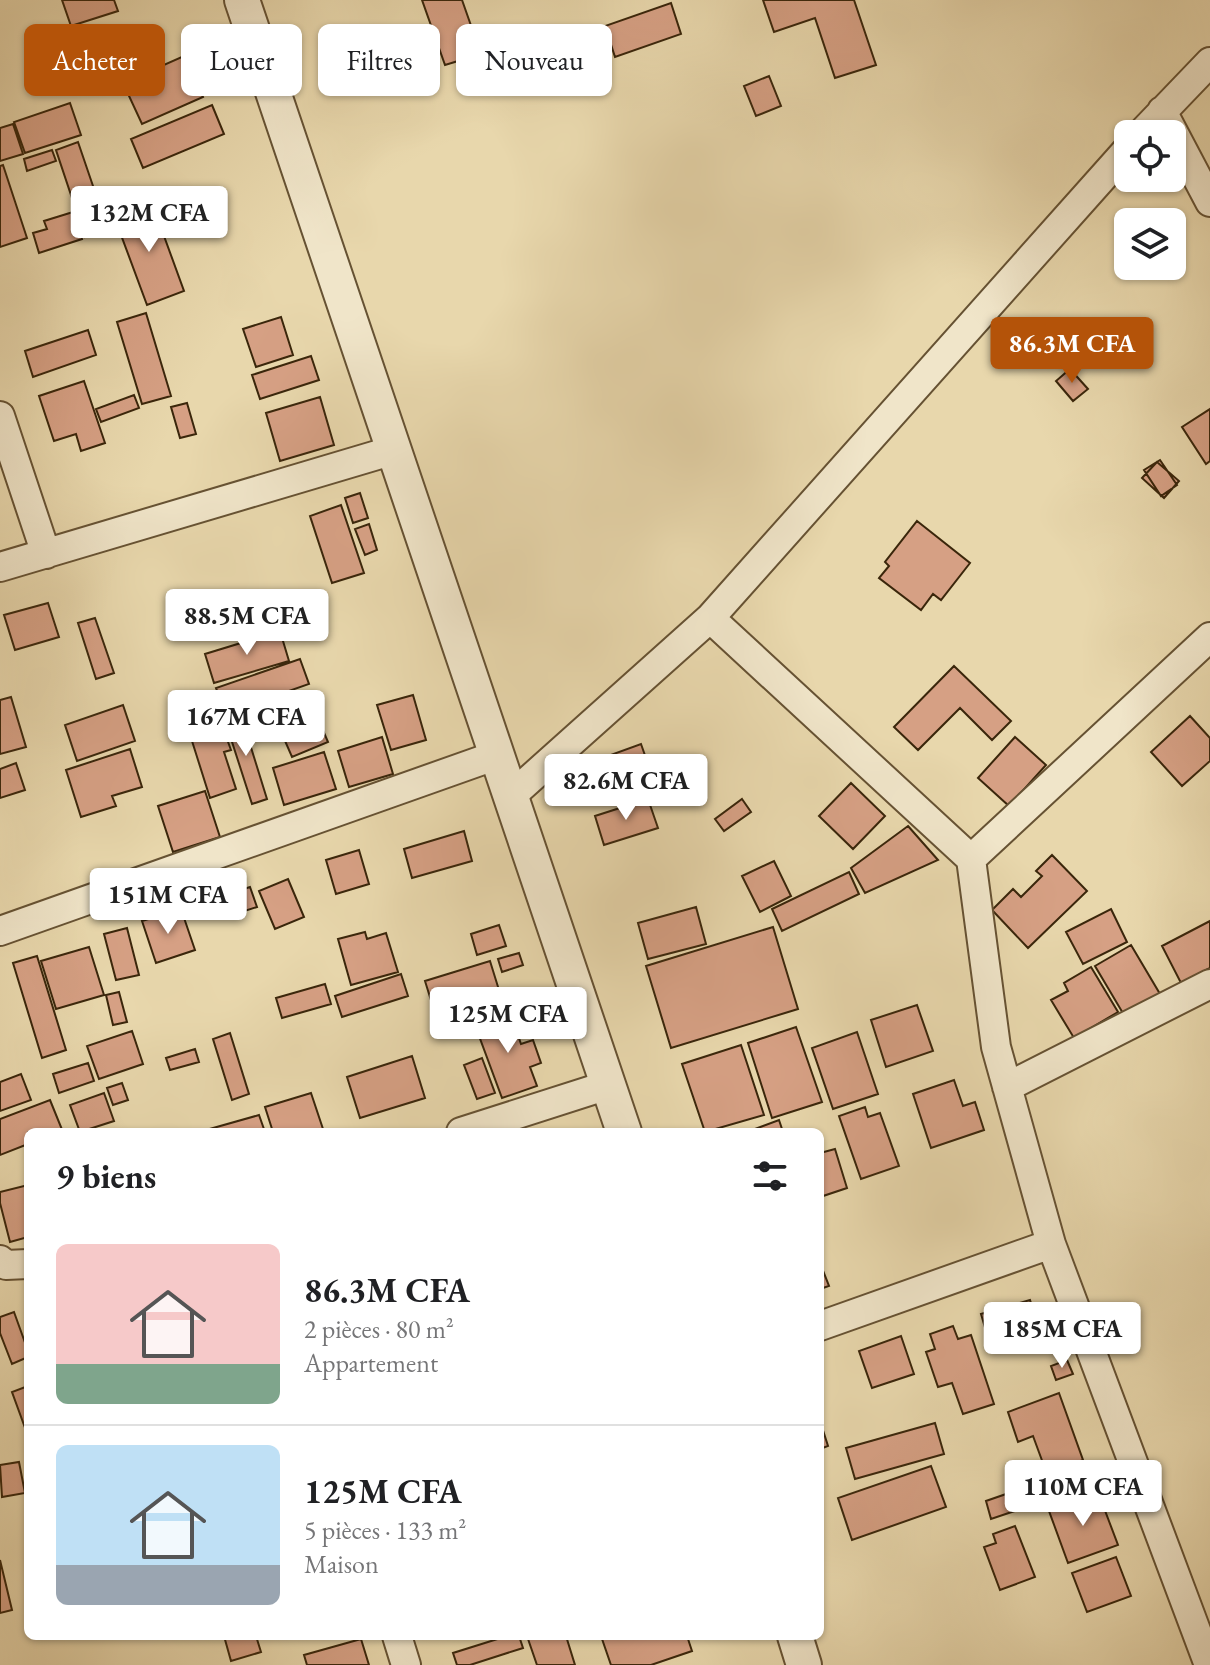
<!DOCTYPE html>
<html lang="fr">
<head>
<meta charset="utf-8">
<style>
  body { margin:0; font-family:"EB Garamond",serif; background:#f2f2f2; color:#202124; height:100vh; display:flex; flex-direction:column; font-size:30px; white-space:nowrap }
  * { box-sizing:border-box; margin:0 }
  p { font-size:26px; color:#757577 }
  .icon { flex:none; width:44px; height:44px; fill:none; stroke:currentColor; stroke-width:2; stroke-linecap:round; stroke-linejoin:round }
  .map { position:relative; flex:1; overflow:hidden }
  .drawer { position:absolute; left:24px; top:1128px; width:800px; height:512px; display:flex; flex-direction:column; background:#fff; border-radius:12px; box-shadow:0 2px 6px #0004 }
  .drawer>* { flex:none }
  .guide { position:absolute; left:24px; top:24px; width:800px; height:72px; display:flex; gap:16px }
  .fabs { position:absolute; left:1114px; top:120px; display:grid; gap:16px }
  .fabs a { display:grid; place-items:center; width:72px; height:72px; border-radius:12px; background:#fff; box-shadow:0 2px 6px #0004; font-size:40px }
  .price { position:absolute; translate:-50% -68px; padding:0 18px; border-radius:8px; background:#fff; color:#222; font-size:26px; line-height:52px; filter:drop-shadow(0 2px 4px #0008) }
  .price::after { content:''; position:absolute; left:50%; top:48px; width:24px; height:18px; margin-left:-12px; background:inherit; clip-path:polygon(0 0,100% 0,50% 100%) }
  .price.selected { background:#b45309; color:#fff }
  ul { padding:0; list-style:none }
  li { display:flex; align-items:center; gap:24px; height:200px; padding:0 32px }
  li+li { border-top:2px solid #e0e0e0 }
  li span { display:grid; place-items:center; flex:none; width:224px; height:160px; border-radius:12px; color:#555 }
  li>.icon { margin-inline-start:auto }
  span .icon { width:96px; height:96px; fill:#fffc; stroke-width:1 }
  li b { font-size:34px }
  h2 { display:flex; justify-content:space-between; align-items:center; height:96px; padding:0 32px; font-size:34px }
  .tag { padding:0 28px; border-radius:12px; background:#fff; box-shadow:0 2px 6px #0004; font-size:28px; line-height:72px }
  .tag.selected { background:#b45309; color:#fff }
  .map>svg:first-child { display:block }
  .building { fill:#d6a084; stroke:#3a260b; stroke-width:2 }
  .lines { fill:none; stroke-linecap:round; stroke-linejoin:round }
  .minor-casing { stroke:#665233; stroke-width:32 }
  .tertiary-casing { stroke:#665233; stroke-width:38 }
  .minor { stroke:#f0e5c9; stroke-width:28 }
  .tertiary { stroke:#f0e5c9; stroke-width:34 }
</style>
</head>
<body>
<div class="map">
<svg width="1210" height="1665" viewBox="0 0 1210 1665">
  <rect width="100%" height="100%" fill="#e8d7ac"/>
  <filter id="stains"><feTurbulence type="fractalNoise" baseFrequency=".0025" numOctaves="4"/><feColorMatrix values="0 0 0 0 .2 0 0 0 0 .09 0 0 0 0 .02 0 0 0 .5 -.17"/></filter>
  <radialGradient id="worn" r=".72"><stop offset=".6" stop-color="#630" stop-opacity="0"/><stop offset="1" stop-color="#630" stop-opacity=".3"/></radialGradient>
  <path class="building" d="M62 0H114L118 11 71 26Z
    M422 0H462L481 54 445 65Z
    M763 0H854L876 65 835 78 815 18 774 32Z
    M671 3 681 34 615 57 605 26Z
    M184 56 203 97 142 124 123 83Z
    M769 76 781 106 756 116 744 86Z
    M70 103 81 135 25 153 14 122Z
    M212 105 224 134 143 168 131 139Z
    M13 124 23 154 0 161V128Z
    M78 142 108 230 85 237 56 150Z
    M52 150 56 161 27 171 24 159Z
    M3 165 27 238 0 247V166Z
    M152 203 184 291 147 305 114 216Z
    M73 212 82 239 39 253 33 233 47 229 44 221Z
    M146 313 171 396 142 404 117 322Z
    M281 317 293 355 256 367 243 329Z
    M88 330 96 355 33 377 25 351Z
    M311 356 319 380 260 399 252 375Z
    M1070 369 1088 389 1073 401 1056 381Z
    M84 381 105 443 81 451 76 434 54 441 39 396Z
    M134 395 139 408 101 422 96 409Z
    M320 397 334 445 280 461 266 413Z
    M187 403 196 434 180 438 171 407Z
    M1210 409V461L1206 464 1182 427Z
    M1160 460 1177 485 1161 496 1144 470Z
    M1157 462 1179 481 1164 498 1142 478Z
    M360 493 368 518 353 523 345 498Z
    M341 505 364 573 332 583 310 516Z
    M917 521 970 563 941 600 933 594 921 610 879 578 889 566 885 562Z
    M369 524 377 550 365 555 355 529Z
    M48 603 59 637 15 650 4 615Z
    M95 618 114 673 96 679 78 623Z
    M280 631 289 661 214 683 205 654Z
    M300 659 309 684 226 713 216 688Z
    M954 666 1011 721 992 740 960 708 918 750 894 727Z
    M413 695 426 740 391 750 377 705Z
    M11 697 26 747 0 754V700Z
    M123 705 135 741 77 761 65 725Z
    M240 712 267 799 252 804 224 717Z
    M315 712 328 742 292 757 279 727Z
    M1190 716 1210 738V761L1182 786 1151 752Z
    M224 731 231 750 224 752 236 789 210 798 192 741Z
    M382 737 393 774 349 787 338 751Z
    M1015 737 1046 765 1009 806 978 778Z
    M641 744 648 764 601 780 594 761Z
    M130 749 142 787 112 796 116 806 81 817 66 770Z
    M324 752 336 789 284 805 273 768Z
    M16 763 25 790 0 798V769Z
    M851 783 885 816 853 849 819 816Z
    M205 791 220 837 173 852 158 806Z
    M648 799 658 828 604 845 595 816Z
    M742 799 751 812 724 831 715 819Z
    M908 826 938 860 865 893 851 868Z
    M464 831 472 861 412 878 404 849Z
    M359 850 369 884 336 894 326 860Z
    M1052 855 1087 891 1028 948 992 910 1013 889 1021 897 1042 876 1036 871Z
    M774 861 791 896 760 912 742 876Z
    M849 872 859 894 782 931 772 909Z
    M288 879 304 917 275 929 259 891Z
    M250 887 257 907 223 918 216 898Z
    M696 907 706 944 648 959 638 923Z
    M181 909 195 950 156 963 142 921Z
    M1111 909 1127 942 1083 964 1066 932Z
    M1210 921V968L1181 983 1162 946Z
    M499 925 506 946 477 955 471 934Z
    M773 927 798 1009 671 1048 646 966Z
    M127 928 139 975 116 980 104 934Z
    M365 932 367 939 386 933 398 972 351 985 338 939Z
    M1131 945 1160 994 1124 1015 1095 966Z
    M89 947 104 995 56 1009 41 961Z
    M519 953 523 965 502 972 498 959Z
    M37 956 66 1050 42 1058 13 963Z
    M490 961 503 1003 438 1023 425 981Z
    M1091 967 1118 1012 1074 1038 1051 1000 1068 991 1064 983Z
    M401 974 408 996 342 1017 335 996Z
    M325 984 331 1004 282 1018 276 998Z
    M119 992 127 1022 113 1025 106 995Z
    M917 1005 933 1051 886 1067 871 1020Z
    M510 1012 521 1044 533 1040 541 1063 530 1067 537 1086 502 1098 475 1025Z
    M796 1027 822 1102 772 1118 748 1043Z
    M132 1031 143 1064 99 1079 87 1046Z
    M857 1032 878 1094 833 1109 812 1048Z
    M230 1033 249 1094 232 1100 213 1039Z
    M741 1045 764 1115 705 1132 682 1064Z
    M195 1049 199 1062 170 1070 166 1058Z
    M412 1056 425 1098 360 1118 347 1077Z
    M482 1058 495 1093 477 1099 464 1065Z
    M88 1063 94 1081 59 1093 53 1074Z
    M21 1074 31 1100 0 1111V1082Z
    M954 1080 963 1106 975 1102 984 1130 931 1148 913 1094Z
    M122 1083 128 1100 113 1105 107 1088Z
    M104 1093 114 1121 80 1132 70 1105Z
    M311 1093 324 1132H273L265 1107Z
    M50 1100 63 1132H28V1144L0 1155V1119Z
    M865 1107 868 1117 880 1113 899 1166 861 1179 839 1116Z
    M259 1115 265 1132H199Z
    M779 1120 783 1132H747Z
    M835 1149 847 1188 820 1197V1153Z
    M28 1185V1237L10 1242 0 1203V1192Z
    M820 1263 829 1286 820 1289Z
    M1030 1300 1041 1334 991 1348 981 1314Z
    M14 1312 28 1351V1357L12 1364 0 1333V1317Z
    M953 1326 958 1339 971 1335 994 1404 963 1414 952 1383 938 1387 926 1352 935 1349 930 1334Z
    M1059 1331 1063 1343 1044 1350 1040 1338Z
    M901 1336 914 1374 872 1388 859 1351Z
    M1067 1360 1073 1374 1056 1380 1051 1366Z
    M28 1386V1436L12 1392Z
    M1059 1393 1083 1460 1047 1474 1033 1436 1018 1442 1008 1412Z
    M820 1421 828 1446 820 1449Z
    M935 1423 944 1454 855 1479 846 1448Z
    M19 1462 25 1493 2 1497 0 1465Z
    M931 1466 946 1507 852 1540 838 1498Z
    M1035 1484 1041 1502 991 1519 986 1501Z
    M1098 1492 1118 1545 1068 1563 1049 1511Z
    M1015 1526 1035 1577 1000 1590 984 1547 996 1543 993 1534Z
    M1116 1557 1131 1596 1087 1612 1072 1573Z
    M0 1560 12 1610 0 1613Z
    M224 1636H256L261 1652 231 1661Z
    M507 1636H519L523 1648 470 1665H457L453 1653Z
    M527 1636H566L575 1665H537Z
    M601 1636H687L692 1651 651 1665H611Z
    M361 1639 369 1665H307L304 1655Z"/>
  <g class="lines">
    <g class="minor-casing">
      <path id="minor" d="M1162 111 1210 202
        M1141 134 1210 62
        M0 416 46 554
        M0 567 394 450
        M710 618 971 859 996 1047 1051 1244 1209 1665
        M511 796 710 618 1128 149
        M971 859 1210 637
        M0 931 497 755
        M1007 1087 1210 984
        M461 1132 608 1085
        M0 1260 6 1265 28 1264
        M820 1326 1051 1244
        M397 1636 406 1665"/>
    </g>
    <g class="tertiary-casing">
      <path id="tertiary" d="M242 0 624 1132
        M795 1636 804 1665"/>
    </g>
    <use href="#minor" class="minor"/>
    <use href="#tertiary" class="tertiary"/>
  </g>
  <rect width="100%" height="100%" filter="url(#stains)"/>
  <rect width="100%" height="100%" fill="url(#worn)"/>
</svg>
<div class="fabs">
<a><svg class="icon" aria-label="locate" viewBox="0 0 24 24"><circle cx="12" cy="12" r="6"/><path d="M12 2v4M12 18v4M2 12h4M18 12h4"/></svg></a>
<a><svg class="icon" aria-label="layers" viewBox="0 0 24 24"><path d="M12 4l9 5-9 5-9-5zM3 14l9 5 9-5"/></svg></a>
</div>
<b class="price" style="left:149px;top:254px">132M CFA</b>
<b class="price selected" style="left:1072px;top:385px">86.3M CFA</b>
<b class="price" style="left:247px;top:657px">88.5M CFA</b>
<b class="price" style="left:246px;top:758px">167M CFA</b>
<b class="price" style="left:626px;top:822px">82.6M CFA</b>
<b class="price" style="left:168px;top:936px">151M CFA</b>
<b class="price" style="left:508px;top:1055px">125M CFA</b>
<b class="price" style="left:1062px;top:1370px">185M CFA</b>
<b class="price" style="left:1083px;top:1528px">110M CFA</b>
<div class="guide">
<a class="tag selected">Acheter</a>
<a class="tag">Louer</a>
<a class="tag">Filtres</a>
<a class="tag">Nouveau</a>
</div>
<section class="drawer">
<h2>9 biens<svg class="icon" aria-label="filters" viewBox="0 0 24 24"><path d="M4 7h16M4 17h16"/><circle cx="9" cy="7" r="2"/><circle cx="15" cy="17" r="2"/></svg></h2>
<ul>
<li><span style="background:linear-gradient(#f6c9c9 75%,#7fa58c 0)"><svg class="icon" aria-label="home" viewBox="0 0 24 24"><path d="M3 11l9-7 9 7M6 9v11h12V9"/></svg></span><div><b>86.3M CFA</b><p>2 pièces · 80 m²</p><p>Appartement</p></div></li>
<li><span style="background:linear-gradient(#bfe0f5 75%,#9aa5b1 0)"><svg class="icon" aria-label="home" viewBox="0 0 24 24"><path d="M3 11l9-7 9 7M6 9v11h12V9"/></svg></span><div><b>125M CFA</b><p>5 pièces · 133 m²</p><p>Maison</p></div></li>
</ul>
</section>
</div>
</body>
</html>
